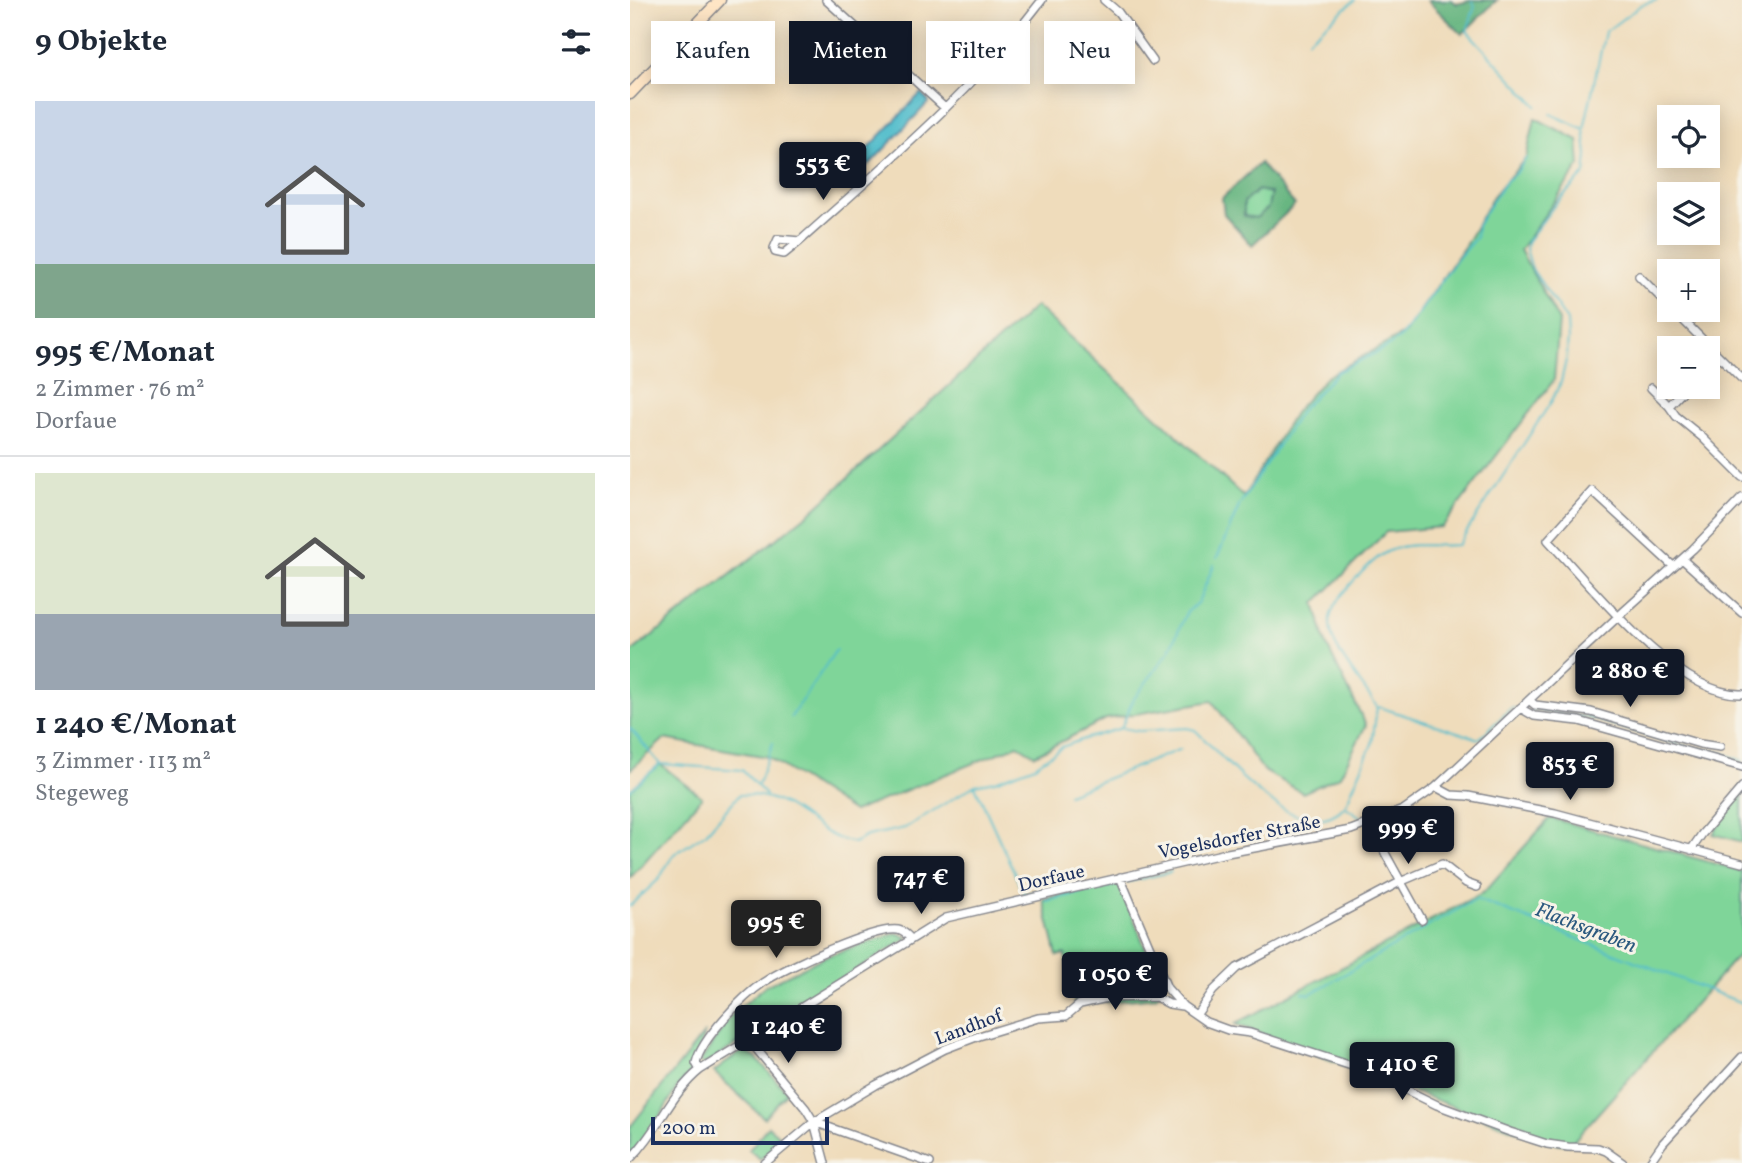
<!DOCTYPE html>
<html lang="de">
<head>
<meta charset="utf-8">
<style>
  body { margin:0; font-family:Vollkorn,serif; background:#f2f2f3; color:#1f2937; height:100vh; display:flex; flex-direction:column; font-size:26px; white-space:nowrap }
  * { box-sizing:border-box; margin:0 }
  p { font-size:23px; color:#747a83 }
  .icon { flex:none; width:38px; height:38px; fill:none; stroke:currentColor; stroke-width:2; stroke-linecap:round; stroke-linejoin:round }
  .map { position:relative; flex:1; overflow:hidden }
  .side { display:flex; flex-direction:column; background:#fff; width:630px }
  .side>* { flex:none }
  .banner { position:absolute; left:21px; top:21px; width:665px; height:63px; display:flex; gap:14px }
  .controls { position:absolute; left:1027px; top:105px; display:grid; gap:14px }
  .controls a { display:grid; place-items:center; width:63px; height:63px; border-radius:0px; background:#fff; box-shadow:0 4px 18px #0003; font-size:35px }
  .scale { position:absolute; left:21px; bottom:18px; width:178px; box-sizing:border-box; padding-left:7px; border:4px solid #1b2f5e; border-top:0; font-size:19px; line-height:24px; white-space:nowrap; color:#1b2f5e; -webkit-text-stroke:5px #f7f3e8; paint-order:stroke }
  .price { position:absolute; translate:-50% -60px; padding:0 16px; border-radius:7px; background:#111827; color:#fff; font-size:23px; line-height:46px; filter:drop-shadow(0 2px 4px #0008) }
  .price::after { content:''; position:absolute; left:50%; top:42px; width:21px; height:16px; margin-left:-10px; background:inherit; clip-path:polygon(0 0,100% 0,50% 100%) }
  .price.current { background:#222; color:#fff }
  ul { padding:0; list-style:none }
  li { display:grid; align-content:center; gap:14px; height:371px; padding:0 35px }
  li+li { border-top:2px solid #e0e1e3 }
  li span { display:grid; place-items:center; height:217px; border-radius:0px; color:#555 }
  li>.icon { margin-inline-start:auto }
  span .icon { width:126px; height:126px; fill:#fffc; stroke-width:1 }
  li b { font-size:30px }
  h2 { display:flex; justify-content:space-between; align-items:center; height:84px; padding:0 35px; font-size:30px }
  .pill { padding:0 24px; border-radius:0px; background:#fff; box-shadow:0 4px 18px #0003; font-size:24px; line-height:63px }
  .pill.current { background:#111827; color:#fff }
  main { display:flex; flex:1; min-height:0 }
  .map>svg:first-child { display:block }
  .green { fill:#7fd599; stroke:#4d827c; stroke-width:2 }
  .forest { fill:#67b681; stroke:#417270; stroke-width:2; fill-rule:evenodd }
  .water { fill:#50bccb; stroke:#367694; stroke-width:2 }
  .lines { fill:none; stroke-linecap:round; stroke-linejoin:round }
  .stream { stroke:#50bccb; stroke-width:2 }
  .minor-casing { stroke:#85868c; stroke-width:10 }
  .secondary-casing { stroke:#85868c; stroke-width:13 }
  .minor { stroke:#fff; stroke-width:7 }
  .secondary { stroke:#fee5c5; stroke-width:10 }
  .labels { text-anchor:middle; stroke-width:6; stroke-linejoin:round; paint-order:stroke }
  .street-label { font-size:19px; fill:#1b2f5e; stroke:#f7f3e8 }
  .water-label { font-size:21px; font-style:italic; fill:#2b597f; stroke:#f7f3e8 }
</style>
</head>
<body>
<main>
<section class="side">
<h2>9 Objekte<svg class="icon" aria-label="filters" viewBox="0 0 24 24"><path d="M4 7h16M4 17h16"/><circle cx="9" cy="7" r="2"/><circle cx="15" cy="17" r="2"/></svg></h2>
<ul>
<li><span style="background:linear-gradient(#c9d6e8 75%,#7fa58c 0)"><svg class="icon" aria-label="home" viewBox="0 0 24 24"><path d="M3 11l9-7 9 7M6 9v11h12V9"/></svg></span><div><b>995 €/Monat</b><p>2 Zimmer · 76 m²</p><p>Dorfaue</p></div></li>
<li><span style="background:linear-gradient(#dfe7d0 65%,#9aa5b1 0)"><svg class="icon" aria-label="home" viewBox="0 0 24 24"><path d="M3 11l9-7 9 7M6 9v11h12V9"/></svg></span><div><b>1 240 €/Monat</b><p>3 Zimmer · 113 m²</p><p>Stegeweg</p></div></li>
</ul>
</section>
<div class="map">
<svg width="1112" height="1163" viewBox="0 0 1112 1163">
  <rect width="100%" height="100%" fill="#f7f3e8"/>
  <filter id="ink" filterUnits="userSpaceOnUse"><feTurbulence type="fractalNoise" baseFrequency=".0143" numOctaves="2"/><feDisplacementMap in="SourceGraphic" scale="14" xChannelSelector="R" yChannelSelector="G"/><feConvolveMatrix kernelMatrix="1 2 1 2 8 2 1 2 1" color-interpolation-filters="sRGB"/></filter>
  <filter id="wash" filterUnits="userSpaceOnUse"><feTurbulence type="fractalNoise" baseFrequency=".00686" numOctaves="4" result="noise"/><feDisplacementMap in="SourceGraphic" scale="28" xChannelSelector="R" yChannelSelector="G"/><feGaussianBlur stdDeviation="1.57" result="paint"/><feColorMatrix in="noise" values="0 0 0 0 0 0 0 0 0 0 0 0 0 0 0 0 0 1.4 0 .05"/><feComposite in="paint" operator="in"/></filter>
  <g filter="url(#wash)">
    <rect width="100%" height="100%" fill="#efdcbb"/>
    <path class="green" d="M905 118 948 140 950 165 890 250 929 321 924 380 812 527 756 532 685 603 696 644 736 725 710 776 673 793 634 771 582 701 476 719 405 755 388 745 223 812 138 757 34 739 0 770V653L182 511 406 306 614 497 664 413 696 377 775 333 836 244 863 196 896 158Z
      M628 190 641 193 638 208 626 218 613 216 614 202Z
      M30 764 72 797 0 878V790Z
      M1112 789V842L1083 834Z
      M920 818 1112 871V951L940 1145 917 1142 605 1024 854 892Z
      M489 882 532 990 525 997 445 1005 435 954 427 956 413 899Z
      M267 933 278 938 75 1064H71L70 1062 101 1016 135 986 194 957Z
      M75 1032 61 1073 48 1086 21 1132 0 1155V1127Z
      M113 1050 127 1059 157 1092 134 1118 84 1072Z
      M138 1126 153 1139 130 1159 119 1150Z"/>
    <path class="forest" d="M797 0H822L827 4 843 0H867L832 34Z
      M630 163 665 205 622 245 594 214 592 198ZM628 190 641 193 638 208 626 218 614 216V202Z"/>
    <path class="water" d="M291 93 299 102 239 165 230 157Z"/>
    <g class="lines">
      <path class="stream" d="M842 1 845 6 837 31 907 106
        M678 40 725 0
        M921 114 952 128
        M587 558 610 504 672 409 707 372 755 348 769 339 779 327 828 258 846 237 847 226 857 209 875 182 887 172 896 158
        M749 707 849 739 881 708H884
        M901 710 960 718 1050 745 1092 753 1112 761
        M161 717 206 650
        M492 726 503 700 540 650 556 613 568 602 584 565
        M0 728 30 764
        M128 784 143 743
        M345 786 394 894 413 890
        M0 790 30 764 112 770 136 795
        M438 794 551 749
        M716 807 735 820
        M497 882 541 872
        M416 901 489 884
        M0 906 29 879 43 855 76 833 109 795C166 792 177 834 224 843L237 836 275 828 345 785 365 781 405 766 432 747 454 739 492 728 509 731 557 728 565 730C596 759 669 853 715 806L742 744 747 707C735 688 714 663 705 644 702 638 699 625 700 618 704 598 745 554 764 549 784 542 807 547 828 545L921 402 931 382 936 360 938 338 937 321 902 269 896 249 897 242 927 202 955 174 957 155 954 129 975 32 1011 5 1027 0
        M673 993 680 994 846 899 1112 1003"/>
    </g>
  </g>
  <g filter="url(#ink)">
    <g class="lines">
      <g class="minor-casing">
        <path id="minor" d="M196 0 315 108
          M474 0 488 12 523 61
          M170 241 154 254 145 252 144 248 148 239 170 241C255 165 343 91 412 0
          M1009 276 1040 307
          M1043 310 1112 379
          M1078 363 1087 354
          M1021 388 1039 406 1046 416 1072 437 1112 477
          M1039 406 1057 387
          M1052 559 1112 613
          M1043 566 962 491 918 540C959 584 1048 697 1112 694
          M899 700 905 705 961 712 1070 744 1090 747
          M890 708 904 716 949 721 1112 767
          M806 787 821 795 838 796 925 813 1112 863
          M743 823 755 853 792 920
          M1061 850 1072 834 1112 787
          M490 877 537 988 553 1006 576 1022 598 1030 620 1033 725 1067 750 1077 807 1105 880 1132 917 1144 938 1147 968 1148 976 1151 993 1163
          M567 1014 583 991 607 968 770 882 812 864 836 883 847 887
          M119 1040 176 1109 184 1122 195 1163
          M70 1070 66 1063C71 1039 113 996 134 982 154 968 246 926 268 930 274 931 277 935 281 939
          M184 1122 300 1163
          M0 1159C28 1132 40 1094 70 1070L316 918 592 854 721 830 773 810 806 787 993 612 1063 549 1112 498
          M135 1163 184 1122 246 1085 315 1049 349 1036 408 1018 436 1016 450 1004 477 998 526 997 539 1004 552 1006
          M1019 1163 1033 1143 1112 1057"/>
      </g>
      <g class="secondary-casing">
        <path id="secondary" d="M0 94 90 0"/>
      </g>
      <use href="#minor" class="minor"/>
      <use href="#secondary" class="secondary"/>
    </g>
  </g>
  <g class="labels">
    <g class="street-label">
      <text transform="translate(609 836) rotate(-11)" y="7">Vogelsdorfer Straße</text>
      <text transform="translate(421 877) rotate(-13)" y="7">Dorfaue</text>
      <text transform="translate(338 1026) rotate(-21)" y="7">Landhof</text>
    </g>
    <g class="water-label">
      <text transform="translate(956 927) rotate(21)" y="7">Flachsgraben</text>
    </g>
  </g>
</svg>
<div class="controls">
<a><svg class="icon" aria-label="locate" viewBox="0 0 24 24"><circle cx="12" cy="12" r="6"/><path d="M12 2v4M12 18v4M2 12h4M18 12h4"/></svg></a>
<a><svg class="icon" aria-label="layers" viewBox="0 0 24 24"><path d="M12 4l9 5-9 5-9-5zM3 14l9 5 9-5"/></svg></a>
<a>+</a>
<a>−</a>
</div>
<div class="scale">200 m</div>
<b class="price" style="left:193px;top:202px">553 €</b>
<b class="price" style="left:1000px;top:709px">2 880 €</b>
<b class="price" style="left:940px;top:802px">853 €</b>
<b class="price" style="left:778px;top:866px">999 €</b>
<b class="price" style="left:291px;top:916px">747 €</b>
<b class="price current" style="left:146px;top:960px">995 €</b>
<b class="price" style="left:485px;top:1012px">1 050 €</b>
<b class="price" style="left:158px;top:1065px">1 240 €</b>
<b class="price" style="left:772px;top:1102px">1 410 €</b>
<div class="banner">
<a class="pill">Kaufen</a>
<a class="pill current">Mieten</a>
<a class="pill">Filter</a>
<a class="pill">Neu</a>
</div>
</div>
</main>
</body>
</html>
